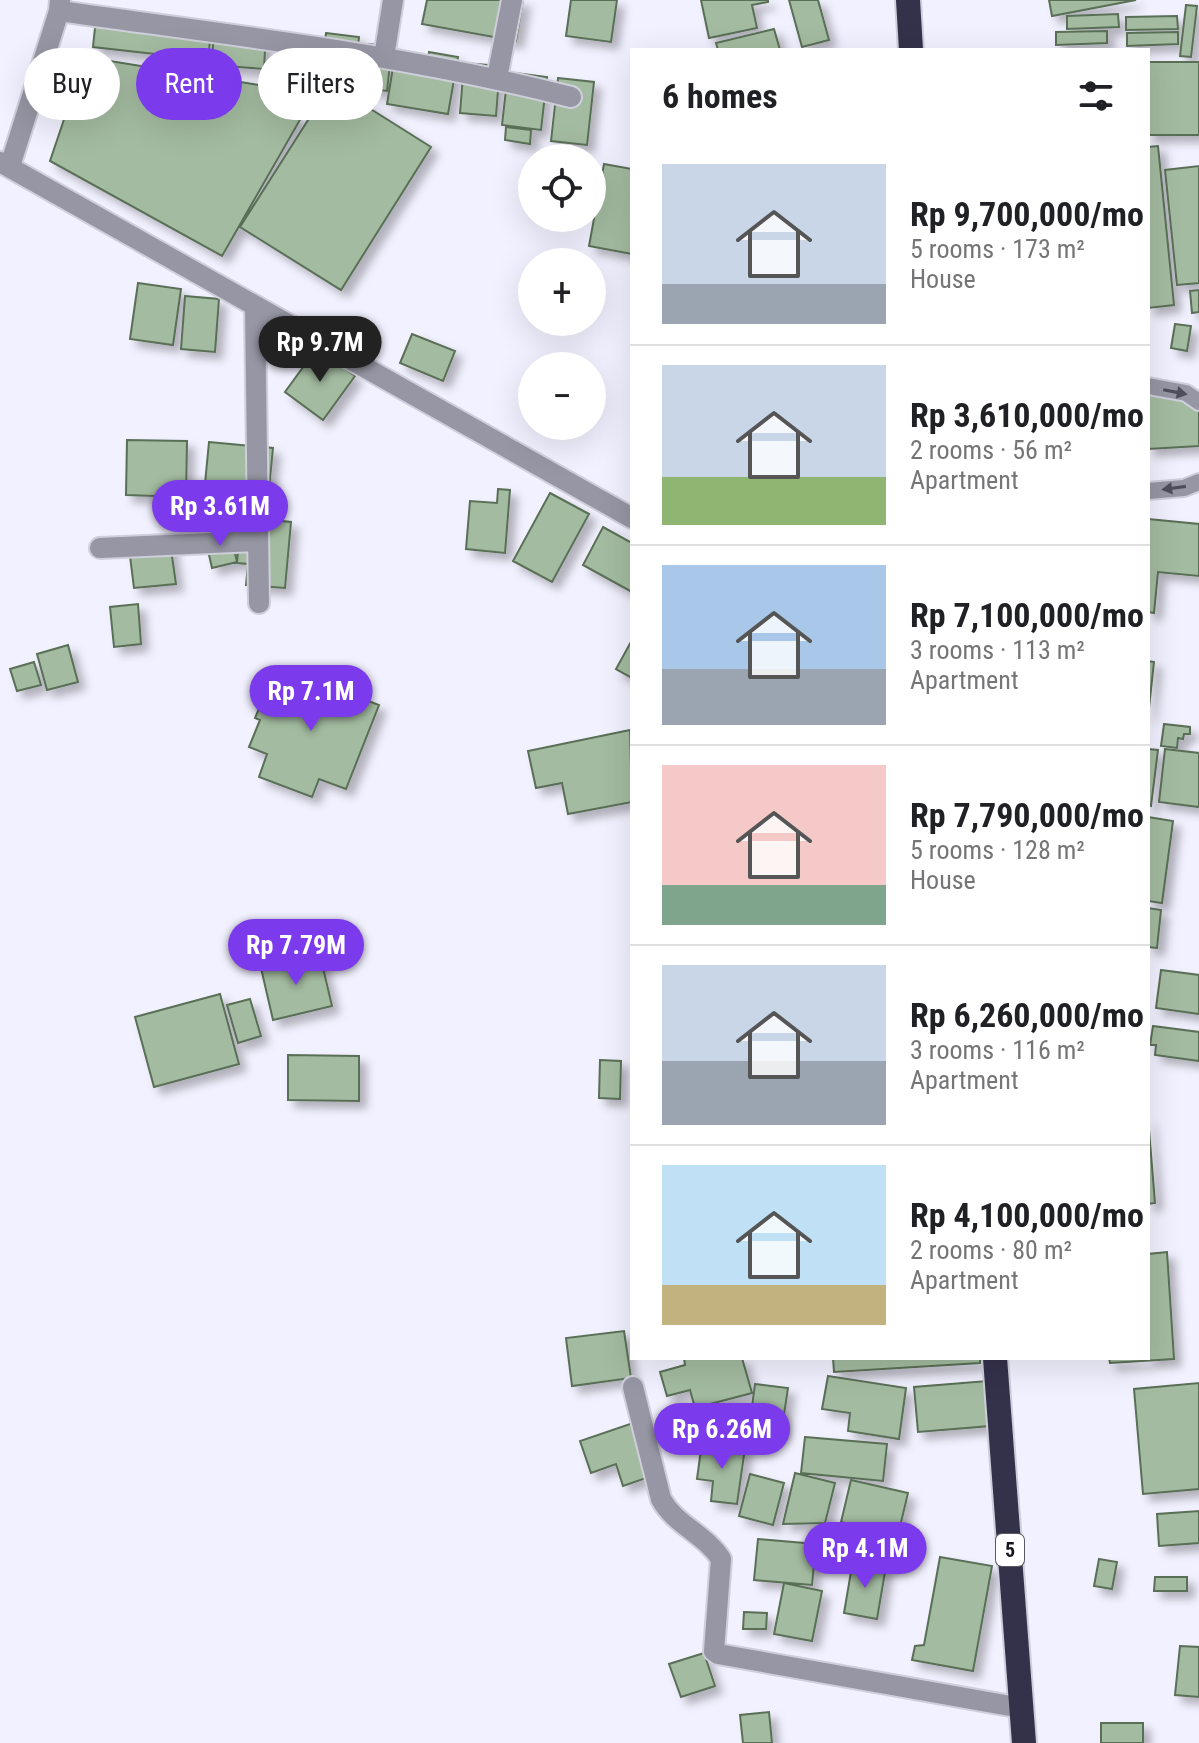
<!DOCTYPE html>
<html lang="en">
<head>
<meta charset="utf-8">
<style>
  body { margin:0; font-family:"Roboto Condensed",sans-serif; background:#f6f6f6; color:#202124; height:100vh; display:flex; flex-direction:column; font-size:30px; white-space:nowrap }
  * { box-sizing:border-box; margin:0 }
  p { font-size:26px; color:#757577 }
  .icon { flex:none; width:44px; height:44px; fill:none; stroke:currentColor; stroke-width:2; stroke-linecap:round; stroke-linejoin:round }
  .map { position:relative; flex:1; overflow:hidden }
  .drawer { position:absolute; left:630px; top:48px; width:520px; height:1312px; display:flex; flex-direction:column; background:#fff; border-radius:0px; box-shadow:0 8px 32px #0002 }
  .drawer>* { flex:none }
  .guide { position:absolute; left:24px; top:48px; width:486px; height:72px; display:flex; gap:16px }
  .buttons { position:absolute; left:518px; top:144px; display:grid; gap:16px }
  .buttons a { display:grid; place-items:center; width:88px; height:88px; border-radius:50%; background:#fff; box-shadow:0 8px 32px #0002; font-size:40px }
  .price { position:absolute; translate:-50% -68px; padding:0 18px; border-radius:28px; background:#7c3aed; color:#fff; font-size:26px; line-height:52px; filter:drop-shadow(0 2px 4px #0008) }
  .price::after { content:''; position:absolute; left:50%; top:48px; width:24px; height:18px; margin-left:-12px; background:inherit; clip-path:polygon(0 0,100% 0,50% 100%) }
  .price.current { background:#222; color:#fff }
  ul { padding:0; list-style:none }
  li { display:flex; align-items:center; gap:24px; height:200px; padding:0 32px }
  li+li { border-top:2px solid #e0e0e0 }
  li span { display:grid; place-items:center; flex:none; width:224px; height:160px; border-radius:0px; color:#555 }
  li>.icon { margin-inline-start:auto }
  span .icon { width:96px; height:96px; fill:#fffc; stroke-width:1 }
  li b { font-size:34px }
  h2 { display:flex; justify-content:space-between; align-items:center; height:96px; padding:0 32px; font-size:34px }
  .pill { padding:0 28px; border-radius:36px; background:#fff; box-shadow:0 8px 32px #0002; font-size:28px; line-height:72px }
  .pill.current { background:#7c3aed; color:#fff }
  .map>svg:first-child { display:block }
  .building { fill:#a3bba0; stroke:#5a6f57; stroke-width:2; filter:url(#shadow) }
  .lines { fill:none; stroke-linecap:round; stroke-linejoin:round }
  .lane-casing { stroke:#cfcedb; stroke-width:20 }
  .street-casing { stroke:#cfcedb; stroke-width:24 }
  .highway-casing { stroke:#cfcedb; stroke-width:28 }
  .lane { stroke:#9696a4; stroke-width:16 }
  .street { stroke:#9696a4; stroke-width:20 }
  .highway { stroke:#34314b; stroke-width:24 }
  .oneway { fill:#4f4e5b }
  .labels { text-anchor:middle; stroke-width:6; stroke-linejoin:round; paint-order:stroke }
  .shield { fill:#fff; stroke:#5b5a62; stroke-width:2 }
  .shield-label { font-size:20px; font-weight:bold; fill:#15141f }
</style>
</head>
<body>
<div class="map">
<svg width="1199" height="1743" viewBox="0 0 1199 1743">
  <defs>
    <filter id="shadow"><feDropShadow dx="7" dy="7" stdDeviation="4" flood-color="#0004"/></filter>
  </defs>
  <rect width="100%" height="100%" fill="#f2f1ff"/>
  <path class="building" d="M427 0H523L516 41 422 24Z
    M571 0H617L611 42 566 36Z
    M701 0H768V2L752 5 757 28 709 38Z
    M789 0H818L829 40 802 47Z
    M1049 0H1136L1052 16Z
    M1186 5 1197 6 1191 57 1180 56Z
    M1118 14 1119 27 1067 29V16Z
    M1177 16 1178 29 1126 30V17Z
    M96 18 211 31 208 60 93 47Z
    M214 27 266 31 264 69 212 65Z
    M774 29 780 50H718L716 43Z
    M1107 31V43L1056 45V32Z
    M1178 32V44L1127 46V33Z
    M326 33 359 37 354 83 320 79Z
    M282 34 304 37 299 83 276 81Z
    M367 44 392 46 387 91 362 88Z
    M429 52 458 57 448 114 387 104 394 61 428 66Z
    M85 57 290 90 283 109 301 118 222 256 50 161Z
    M1148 62H1199V135H1148Z
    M464 63 500 66 496 116 460 113Z
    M508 72 547 77 541 130 502 125Z
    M558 78 594 82 587 145 551 141Z
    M331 84 431 147 341 290 240 227Z
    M506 127 531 130 530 144 505 140Z
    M1158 146 1174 305 1148 308V147Z
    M604 164 632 169V254L589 246Z
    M1199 166V283L1177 285 1165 170Z
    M138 283 181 289 173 345 130 339Z
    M1199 290V312L1192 313 1190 291Z
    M185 296 219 299 215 352 181 349Z
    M1175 324 1191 326 1187 351 1171 348Z
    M412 334 455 351 443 381 400 363Z
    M317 348 355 376 323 420 285 392Z
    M1199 391V446L1148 449V394Z
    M127 440 187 441 186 497 126 495Z
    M209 442 273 448 268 499 204 494Z
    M498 489 510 490 505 553 466 549 470 501 497 503Z
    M550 493 589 514 552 582 513 561Z
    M241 517 291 522 285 588 246 585 248 564 237 563Z
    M1148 519 1199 524V576L1158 572 1154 613 1148 612Z
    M229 527 237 562 212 568 204 533Z
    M603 527 632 543V592L583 565Z
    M169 535 176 584 134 588 128 540Z
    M138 604 141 644 114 647 110 607Z
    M632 640V678L616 669Z
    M68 645 78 682 47 690 37 654Z
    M1148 661 1154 662 1148 717Z
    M34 662 41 685 17 691 10 669Z
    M280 667 379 705 346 789 319 779 312 797 259 777 267 754 249 747 260 720 255 718 264 697 268 698Z
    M1164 724 1190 727V734H1184L1183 739 1178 738 1177 748 1161 746Z
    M630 730 632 802 568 814 562 783 536 788 528 751Z
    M1148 749 1158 750 1151 806 1148 805Z
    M1165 749 1199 753V807L1159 802Z
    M1148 817 1173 821 1162 903 1148 901Z
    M1148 908 1161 910 1157 948 1148 947Z
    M320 955 332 1006 273 1020 261 968Z
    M1161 970 1199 975V1014L1156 1008Z
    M220 994 239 1064 154 1087 135 1017Z
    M250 999 261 1036 238 1043 227 1005Z
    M1153 1026 1199 1032V1061L1155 1055 1156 1045H1150Z
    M288 1055 359 1056V1101L288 1100Z
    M600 1060 621 1061 620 1099 599 1098Z
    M1148 1117 1155 1203 1148 1204Z
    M1167 1252 1174 1359 1110 1363 1109 1358H1148V1254Z
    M624 1331 631 1378 572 1386 566 1338Z
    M684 1358H742L752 1393 695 1408 690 1390 667 1396 660 1372 685 1365Z
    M833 1358H980V1363L834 1372Z
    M828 1376 906 1388 899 1439 848 1431 850 1413 822 1409Z
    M987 1381 990 1426 918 1432 914 1387Z
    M1199 1383V1489L1143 1494 1134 1389Z
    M755 1384 788 1388 781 1434 749 1429Z
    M633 1423 652 1476 623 1486 616 1464 591 1473 580 1441Z
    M805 1437 887 1444 883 1481 801 1473Z
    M702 1442 745 1448 737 1504 711 1501 713 1481 697 1479Z
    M795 1473 835 1483 825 1523 783 1524Z
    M750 1474 784 1483 773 1525 739 1516Z
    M851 1480 908 1493 898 1535 841 1522Z
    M1199 1511V1543L1159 1546 1157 1514Z
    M758 1539 816 1544 812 1585 754 1580Z
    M940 1557 992 1566 973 1671 912 1660 915 1646 924 1645Z
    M1099 1559 1117 1562 1112 1589 1094 1586Z
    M853 1560 886 1566 877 1619 844 1613Z
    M1155 1577H1187V1591H1154Z
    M784 1583 822 1591 812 1641 774 1634Z
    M744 1612 767 1613 766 1629H743Z
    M1180 1646 1199 1647V1697L1175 1695Z
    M704 1653 715 1686 681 1697 669 1664Z
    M769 1712 772 1743H743L740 1715Z
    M1101 1723H1143V1743H1101Z"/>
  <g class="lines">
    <g class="lane-casing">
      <path id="lane" d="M1148 386 1186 393 1199 402
        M1148 491 1184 488 1199 482"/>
    </g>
    <g class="street-casing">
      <path id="street" d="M59 11C230 35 403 54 571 97
        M384 57 393 0
        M497 78 512 0
        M0 162 632 518
        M10 166 59 11 60 0
        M255 308 259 603
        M100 548 258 541
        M633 1387 661 1499C675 1525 705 1534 721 1559L714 1651 718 1654 1022 1708"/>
    </g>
    <g class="highway-casing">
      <path id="highway" d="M908 0 911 50
        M995 1358 1024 1743"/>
    </g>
    <use href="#lane" class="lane"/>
    <use href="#street" class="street"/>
    <use href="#highway" class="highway"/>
  </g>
  <defs><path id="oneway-solid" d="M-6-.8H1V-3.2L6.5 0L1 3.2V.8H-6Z" transform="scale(2)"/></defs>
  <g class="oneway">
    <use href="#oneway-solid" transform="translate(1175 392) rotate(11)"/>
    <use href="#oneway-solid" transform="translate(1174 488) rotate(172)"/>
  </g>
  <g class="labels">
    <rect class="shield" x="996" y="1534" width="28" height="32" rx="6"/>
    <g class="shield-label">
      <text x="1010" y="1557">5</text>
    </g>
  </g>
</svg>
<div class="buttons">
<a><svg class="icon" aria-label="locate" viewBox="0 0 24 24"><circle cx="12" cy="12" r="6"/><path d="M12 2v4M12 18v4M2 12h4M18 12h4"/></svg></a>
<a>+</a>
<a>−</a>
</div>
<b class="price current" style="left:320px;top:384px">Rp 9.7M</b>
<b class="price" style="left:220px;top:548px">Rp 3.61M</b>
<b class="price" style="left:311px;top:733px">Rp 7.1M</b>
<b class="price" style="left:296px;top:987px">Rp 7.79M</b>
<b class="price" style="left:722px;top:1471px">Rp 6.26M</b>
<b class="price" style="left:865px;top:1590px">Rp 4.1M</b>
<div class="guide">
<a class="pill">Buy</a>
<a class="pill current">Rent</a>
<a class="pill">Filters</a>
</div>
<section class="drawer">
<h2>6 homes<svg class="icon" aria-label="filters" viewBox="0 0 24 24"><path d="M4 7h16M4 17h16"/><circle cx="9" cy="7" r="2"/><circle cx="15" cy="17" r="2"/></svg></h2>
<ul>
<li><span style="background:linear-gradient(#c9d6e8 75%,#9aa5b1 0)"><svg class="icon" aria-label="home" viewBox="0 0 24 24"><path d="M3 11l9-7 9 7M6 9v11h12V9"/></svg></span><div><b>Rp 9,700,000/mo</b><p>5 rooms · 173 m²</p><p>House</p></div></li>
<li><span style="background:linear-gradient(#c9d6e8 70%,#8fb573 0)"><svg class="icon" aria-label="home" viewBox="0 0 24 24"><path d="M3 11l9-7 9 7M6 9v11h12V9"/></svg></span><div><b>Rp 3,610,000/mo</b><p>2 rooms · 56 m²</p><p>Apartment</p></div></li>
<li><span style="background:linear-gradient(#a9c7e8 65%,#9aa5b1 0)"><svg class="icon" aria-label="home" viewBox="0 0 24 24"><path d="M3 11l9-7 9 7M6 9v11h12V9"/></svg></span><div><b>Rp 7,100,000/mo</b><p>3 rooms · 113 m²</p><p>Apartment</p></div></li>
<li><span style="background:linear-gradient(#f6c9c9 75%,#7fa58c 0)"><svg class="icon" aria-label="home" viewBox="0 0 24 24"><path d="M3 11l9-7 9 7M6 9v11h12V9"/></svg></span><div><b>Rp 7,790,000/mo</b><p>5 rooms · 128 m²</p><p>House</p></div></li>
<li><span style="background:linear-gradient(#c9d6e8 60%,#9aa5b1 0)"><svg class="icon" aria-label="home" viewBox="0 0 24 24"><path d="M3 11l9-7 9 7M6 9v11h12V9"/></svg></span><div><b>Rp 6,260,000/mo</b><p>3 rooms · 116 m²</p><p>Apartment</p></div></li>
<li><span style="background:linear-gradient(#bfe0f5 75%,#c2b280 0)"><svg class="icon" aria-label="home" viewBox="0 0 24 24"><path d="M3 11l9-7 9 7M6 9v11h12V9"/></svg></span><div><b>Rp 4,100,000/mo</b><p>2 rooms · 80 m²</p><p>Apartment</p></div></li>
</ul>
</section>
</div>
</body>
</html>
